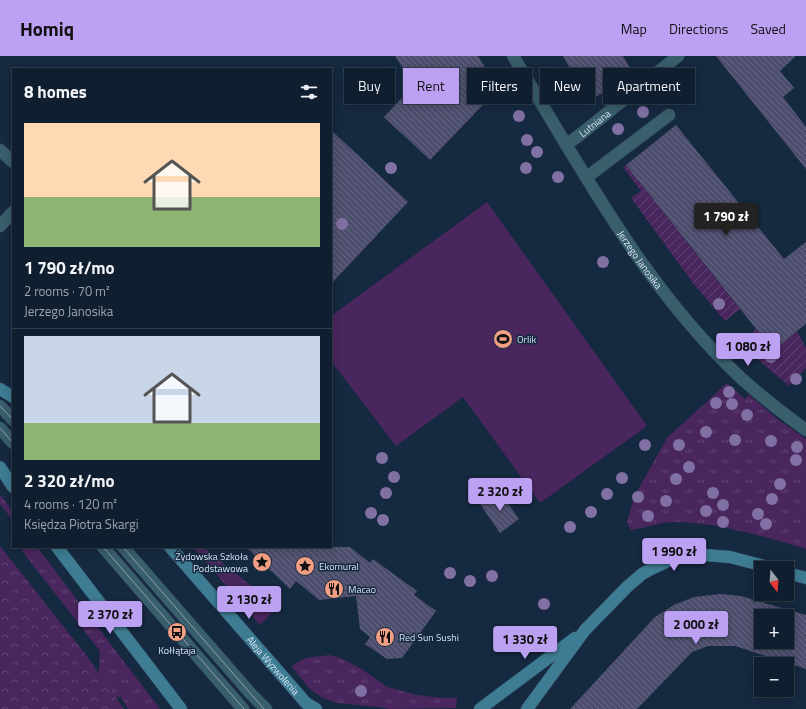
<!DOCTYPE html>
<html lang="en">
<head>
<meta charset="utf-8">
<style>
  body { margin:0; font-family:"Titillium Web",sans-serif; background:#192738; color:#f1f3f6; height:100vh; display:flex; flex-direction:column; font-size:15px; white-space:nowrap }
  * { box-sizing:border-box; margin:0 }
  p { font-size:13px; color:#9ca2ab }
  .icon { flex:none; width:22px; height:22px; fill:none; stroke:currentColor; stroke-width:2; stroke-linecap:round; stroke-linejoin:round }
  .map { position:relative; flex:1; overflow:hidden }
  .side { position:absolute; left:12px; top:12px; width:320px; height:480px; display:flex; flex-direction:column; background:#101f30; border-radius:0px; box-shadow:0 2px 10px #0003,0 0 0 1px #303d4c }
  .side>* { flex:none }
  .banner { position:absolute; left:344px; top:12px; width:380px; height:36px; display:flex; gap:8px }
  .needle { width:26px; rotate:163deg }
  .controls { position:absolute; left:754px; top:505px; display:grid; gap:8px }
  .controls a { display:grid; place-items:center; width:40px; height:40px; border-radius:0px; background:#101f30; box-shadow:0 2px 10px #0003,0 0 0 1px #303d4c; font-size:20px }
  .price { position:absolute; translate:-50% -34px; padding:0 9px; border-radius:4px; background:#bca0f2; color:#111; font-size:13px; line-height:26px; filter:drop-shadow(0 1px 2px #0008) }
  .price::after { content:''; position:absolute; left:50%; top:24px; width:12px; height:9px; margin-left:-6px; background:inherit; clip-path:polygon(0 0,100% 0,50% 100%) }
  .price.selected { background:#222; color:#fff }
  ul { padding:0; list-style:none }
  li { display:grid; align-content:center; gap:8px; height:212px; padding:0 12px }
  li+li { border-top:1px solid #303d4c }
  li span { display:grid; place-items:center; height:124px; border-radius:0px; color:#555 }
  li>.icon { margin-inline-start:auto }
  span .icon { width:72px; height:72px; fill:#fffc; stroke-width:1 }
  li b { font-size:17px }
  h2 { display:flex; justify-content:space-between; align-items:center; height:48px; padding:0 12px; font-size:17px }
  .tag { padding:0 14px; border-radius:0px; background:#101f30; box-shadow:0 2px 10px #0003,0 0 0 1px #303d4c; font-size:14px; line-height:36px }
  .tag.selected { background:#bca0f2; color:#111 }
  header { display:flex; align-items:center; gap:24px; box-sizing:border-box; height:56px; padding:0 20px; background:#bca0f2; color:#111 }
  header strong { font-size:19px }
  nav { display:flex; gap:22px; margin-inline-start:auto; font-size:14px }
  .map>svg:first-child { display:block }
  .grass { fill:url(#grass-tufts) }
  .forest { fill:url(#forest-crowns) }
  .garden { fill:url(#garden-furrows) }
  .pitch { fill:#49265d }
  .building { fill:url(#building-back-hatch); fill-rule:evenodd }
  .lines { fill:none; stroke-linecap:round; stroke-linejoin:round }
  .lane-casing { stroke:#34475d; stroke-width:13 }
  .street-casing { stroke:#34475d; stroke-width:13 }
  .secondary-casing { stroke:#34475d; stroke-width:13 }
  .lane { stroke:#395e6c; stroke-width:12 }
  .street { stroke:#395e6c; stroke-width:12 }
  .secondary { stroke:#3d7c93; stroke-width:12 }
  .tram { stroke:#92a1b3; stroke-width:1 }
  .tree { fill:#8070a3 }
  .labels { text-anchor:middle; stroke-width:3; stroke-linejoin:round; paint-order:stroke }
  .street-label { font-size:10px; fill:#d7e3f3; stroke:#152940 }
  .poi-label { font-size:10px; fill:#d7e3f3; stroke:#152940; text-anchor:start }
</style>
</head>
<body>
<header>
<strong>Homiq</strong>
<nav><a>Map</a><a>Directions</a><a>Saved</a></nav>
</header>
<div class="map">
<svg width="806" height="653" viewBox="0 0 806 653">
  <defs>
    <pattern id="grass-tufts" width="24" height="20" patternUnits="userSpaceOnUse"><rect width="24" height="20" fill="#49265d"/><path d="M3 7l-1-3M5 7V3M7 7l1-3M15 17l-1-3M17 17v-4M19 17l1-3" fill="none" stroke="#624575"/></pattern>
    <pattern id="forest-crowns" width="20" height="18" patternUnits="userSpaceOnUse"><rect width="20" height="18" fill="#49265d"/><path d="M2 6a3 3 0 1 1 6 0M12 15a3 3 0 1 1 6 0" fill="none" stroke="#624575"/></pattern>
    <pattern id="garden-furrows" width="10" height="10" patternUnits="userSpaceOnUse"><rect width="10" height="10" fill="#49265d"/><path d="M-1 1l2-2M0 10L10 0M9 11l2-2" fill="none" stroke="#624575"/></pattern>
    <pattern id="building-back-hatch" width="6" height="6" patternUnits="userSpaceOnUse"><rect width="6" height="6" fill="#4d4e6d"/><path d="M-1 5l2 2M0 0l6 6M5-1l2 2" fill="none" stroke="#666782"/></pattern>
  </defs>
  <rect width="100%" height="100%" fill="#152940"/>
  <path class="grass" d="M727 327 745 343 749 339 776 362 806 383V493C765 481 717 466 674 466 660 466 645 472 631 474L627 467 634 441 667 382Z
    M1 439 13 456V465L0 448V441Z
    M26 491H37L160 653H128L121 641 98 640 100 595 22 495Z
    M193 491H203L277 551 263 566 259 568Z
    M329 599 338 601 362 613 387 631 417 639 441 642H457L456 652 390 653 378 651 337 647 323 642 317 638 310 633 291 610 306 602Z"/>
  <path class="forest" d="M0 490 86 599 124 653H0Z"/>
  <path class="garden" d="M626 109 740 253 725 265 693 227 631 142 641 135 623 111Z
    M756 273 773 294 797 275 806 292V312L789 330 756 302C754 296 757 291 761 286L753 276Z"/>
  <path class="pitch" d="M487 146 647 370 540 447 463 341 396 390 331 305V260Z"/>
  <path class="building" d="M395 0H478L498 33 430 104 384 61 414 29Z
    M563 0H623L634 19 588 45Z
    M716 0H796L780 15 794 32 783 41 806 71V113Z
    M676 69 784 203 806 186V268L773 294 626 109Z
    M331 74 408 146 331 228Z
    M499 435 519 463 500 477 480 448Z
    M246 491H350L370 507 373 503 417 535 414 539 436 555 402 602 387 603 365 588 370 581 360 573 356 540 319 544 296 525 290 533Z
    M720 538 741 540 806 559V613L735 590H708L692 596 637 653H570L655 561 674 549 694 541ZM761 560H787V586H761Z"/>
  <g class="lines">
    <g class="lane-casing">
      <path id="lane" d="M0 94 13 106
        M587 121 669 59
        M0 170 13 156
        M0 350 13 364
        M0 372 13 387
        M103 491 243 653
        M123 491 251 638 266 653"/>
    </g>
    <g class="street-casing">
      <g id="street">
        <path id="s1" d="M513 0C581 112 645 233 742 323 762 341 784 358 806 374"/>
        <path id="s2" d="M566 89 581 78 678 0"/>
      </g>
    </g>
    <g class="secondary-casing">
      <g id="secondary">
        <path d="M0 333 13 341"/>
        <path d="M0 411 13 431"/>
        <path d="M57 491 181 653"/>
        <path id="s3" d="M170 491 306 647 316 653"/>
        <path d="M787 517 806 522"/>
        <path d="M480 653 575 582"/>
        <path d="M527 653 585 574 627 531 642 518 653 512 670 504 693 499H705L730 501 772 512"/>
      </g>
    </g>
    <use href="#lane" class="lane"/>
    <use href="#street" class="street"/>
    <use href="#secondary" class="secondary"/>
    <path class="tram" d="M0 350 13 364
      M0 372 13 387
      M103 491 244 653
      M123 491 264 653"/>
  </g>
  <g class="tree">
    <circle cx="661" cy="28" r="6"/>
    <circle cx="643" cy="56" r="6"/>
    <circle cx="519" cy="60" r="6"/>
    <circle cx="618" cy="73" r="6"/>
    <circle cx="527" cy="84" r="6"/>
    <circle cx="537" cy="96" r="6"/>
    <circle cx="391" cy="112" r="6"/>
    <circle cx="526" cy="112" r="6"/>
    <circle cx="558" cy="121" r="6"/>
    <circle cx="342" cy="168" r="6"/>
    <circle cx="603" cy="206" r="6"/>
    <circle cx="719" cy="248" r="6"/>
    <circle cx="771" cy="301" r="6"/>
    <circle cx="796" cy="323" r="6"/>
    <circle cx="729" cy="336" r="6"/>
    <circle cx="716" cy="347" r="6"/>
    <circle cx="732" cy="348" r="6"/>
    <circle cx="747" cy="359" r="6"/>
    <circle cx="706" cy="376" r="6"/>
    <circle cx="735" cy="384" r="6"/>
    <circle cx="771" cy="385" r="6"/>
    <circle cx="645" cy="389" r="6"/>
    <circle cx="679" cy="389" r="6"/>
    <circle cx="797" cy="391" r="6"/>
    <circle cx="382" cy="402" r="6"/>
    <circle cx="796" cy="404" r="6"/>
    <circle cx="689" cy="411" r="6"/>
    <circle cx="394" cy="421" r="6"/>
    <circle cx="622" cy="422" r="6"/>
    <circle cx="676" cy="423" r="6"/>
    <circle cx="780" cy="428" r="6"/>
    <circle cx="386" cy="437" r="6"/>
    <circle cx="713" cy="437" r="6"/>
    <circle cx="607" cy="438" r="6"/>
    <circle cx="638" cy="441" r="6"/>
    <circle cx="772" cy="443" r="6"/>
    <circle cx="666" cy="445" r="6"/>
    <circle cx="723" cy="449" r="6"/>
    <circle cx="706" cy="455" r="6"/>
    <circle cx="591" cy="456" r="6"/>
    <circle cx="371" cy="457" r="6"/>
    <circle cx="758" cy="458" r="6"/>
    <circle cx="648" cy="460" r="6"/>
    <circle cx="383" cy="464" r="6"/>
    <circle cx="723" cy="466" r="6"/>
    <circle cx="766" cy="468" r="6"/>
    <circle cx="570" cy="471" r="6"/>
    <circle cx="450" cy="517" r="6"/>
    <circle cx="492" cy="520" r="6"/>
    <circle cx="470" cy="525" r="6"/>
    <circle cx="544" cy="548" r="6"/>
    <circle cx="361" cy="635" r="6"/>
  </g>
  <defs>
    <g id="stadium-disc" transform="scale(1)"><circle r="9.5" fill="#f39f83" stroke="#152940"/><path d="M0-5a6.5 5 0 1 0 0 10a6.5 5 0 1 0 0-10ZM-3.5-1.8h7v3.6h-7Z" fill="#111"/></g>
    <g id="sight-disc" transform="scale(1)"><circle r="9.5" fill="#f39f83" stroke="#152940"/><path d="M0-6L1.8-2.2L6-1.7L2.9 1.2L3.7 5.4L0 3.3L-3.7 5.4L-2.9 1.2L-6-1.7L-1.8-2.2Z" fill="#111"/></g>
    <g id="restaurant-disc" transform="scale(1)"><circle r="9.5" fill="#f39f83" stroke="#152940"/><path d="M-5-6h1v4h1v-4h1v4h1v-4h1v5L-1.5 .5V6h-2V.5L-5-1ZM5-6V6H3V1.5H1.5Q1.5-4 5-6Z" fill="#111"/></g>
    <g id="bus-disc" transform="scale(1)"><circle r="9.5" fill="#f39f83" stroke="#152940"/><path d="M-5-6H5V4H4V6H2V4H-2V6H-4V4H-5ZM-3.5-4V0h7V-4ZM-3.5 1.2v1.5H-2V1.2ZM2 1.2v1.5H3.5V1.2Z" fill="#111"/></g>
  </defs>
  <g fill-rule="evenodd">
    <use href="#stadium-disc" x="503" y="283"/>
    <use href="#sight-disc" x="262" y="506"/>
    <use href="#sight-disc" x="305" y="510"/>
    <use href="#restaurant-disc" x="334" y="533"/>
    <use href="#bus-disc" x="177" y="576"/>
    <use href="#restaurant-disc" x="385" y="581"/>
  </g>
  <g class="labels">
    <g class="street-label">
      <text dy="4" stroke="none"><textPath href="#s2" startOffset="36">Lutniana</textPath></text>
      <text dy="4" stroke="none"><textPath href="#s1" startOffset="240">Jerzego Janosika</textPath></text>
      <text dy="4" stroke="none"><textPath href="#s3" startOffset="157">Aleja Wyzwolenia</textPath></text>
    </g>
    <g class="poi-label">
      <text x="517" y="287">Orlik</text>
      <text x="248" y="504" text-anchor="end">Żydowska Szkoła<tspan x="248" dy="12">Podstawowa</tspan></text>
      <text x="319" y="514">Ekomural</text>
      <text x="348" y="537">Macao</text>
      <text x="399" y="585">Red Sun Sushi</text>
      <text x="177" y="598" text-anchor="middle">Kołłątaja</text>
    </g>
  </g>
</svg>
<div class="controls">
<a><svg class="needle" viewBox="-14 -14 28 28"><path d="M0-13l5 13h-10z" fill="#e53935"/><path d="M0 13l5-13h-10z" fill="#9ca2ab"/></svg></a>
<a>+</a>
<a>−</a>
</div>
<b class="price selected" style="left:726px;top:181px">1 790 zł</b>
<b class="price" style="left:748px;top:311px">1 080 zł</b>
<b class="price" style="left:500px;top:456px">2 320 zł</b>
<b class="price" style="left:674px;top:516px">1 990 zł</b>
<b class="price" style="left:249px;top:564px">2 130 zł</b>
<b class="price" style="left:110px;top:579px">2 370 zł</b>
<b class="price" style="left:696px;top:589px">2 000 zł</b>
<b class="price" style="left:525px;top:604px">1 330 zł</b>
<div class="banner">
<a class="tag">Buy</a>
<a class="tag selected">Rent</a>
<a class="tag">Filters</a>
<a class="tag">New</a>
<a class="tag">Apartment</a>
</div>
<section class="side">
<h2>8 homes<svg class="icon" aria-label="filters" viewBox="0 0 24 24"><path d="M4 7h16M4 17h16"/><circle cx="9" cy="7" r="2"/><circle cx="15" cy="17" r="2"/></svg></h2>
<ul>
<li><span style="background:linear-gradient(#ffd9b3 60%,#8fb573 0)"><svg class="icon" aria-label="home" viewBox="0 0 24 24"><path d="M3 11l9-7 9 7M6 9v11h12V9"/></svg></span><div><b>1 790 zł/mo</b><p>2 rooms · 70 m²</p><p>Jerzego Janosika</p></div></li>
<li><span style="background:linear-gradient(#c9d6e8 70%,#8fb573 0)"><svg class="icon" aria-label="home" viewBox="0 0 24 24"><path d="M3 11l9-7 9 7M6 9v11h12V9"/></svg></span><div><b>2 320 zł/mo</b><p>4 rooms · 120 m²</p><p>Księdza Piotra Skargi</p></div></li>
</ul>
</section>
</div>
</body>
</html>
